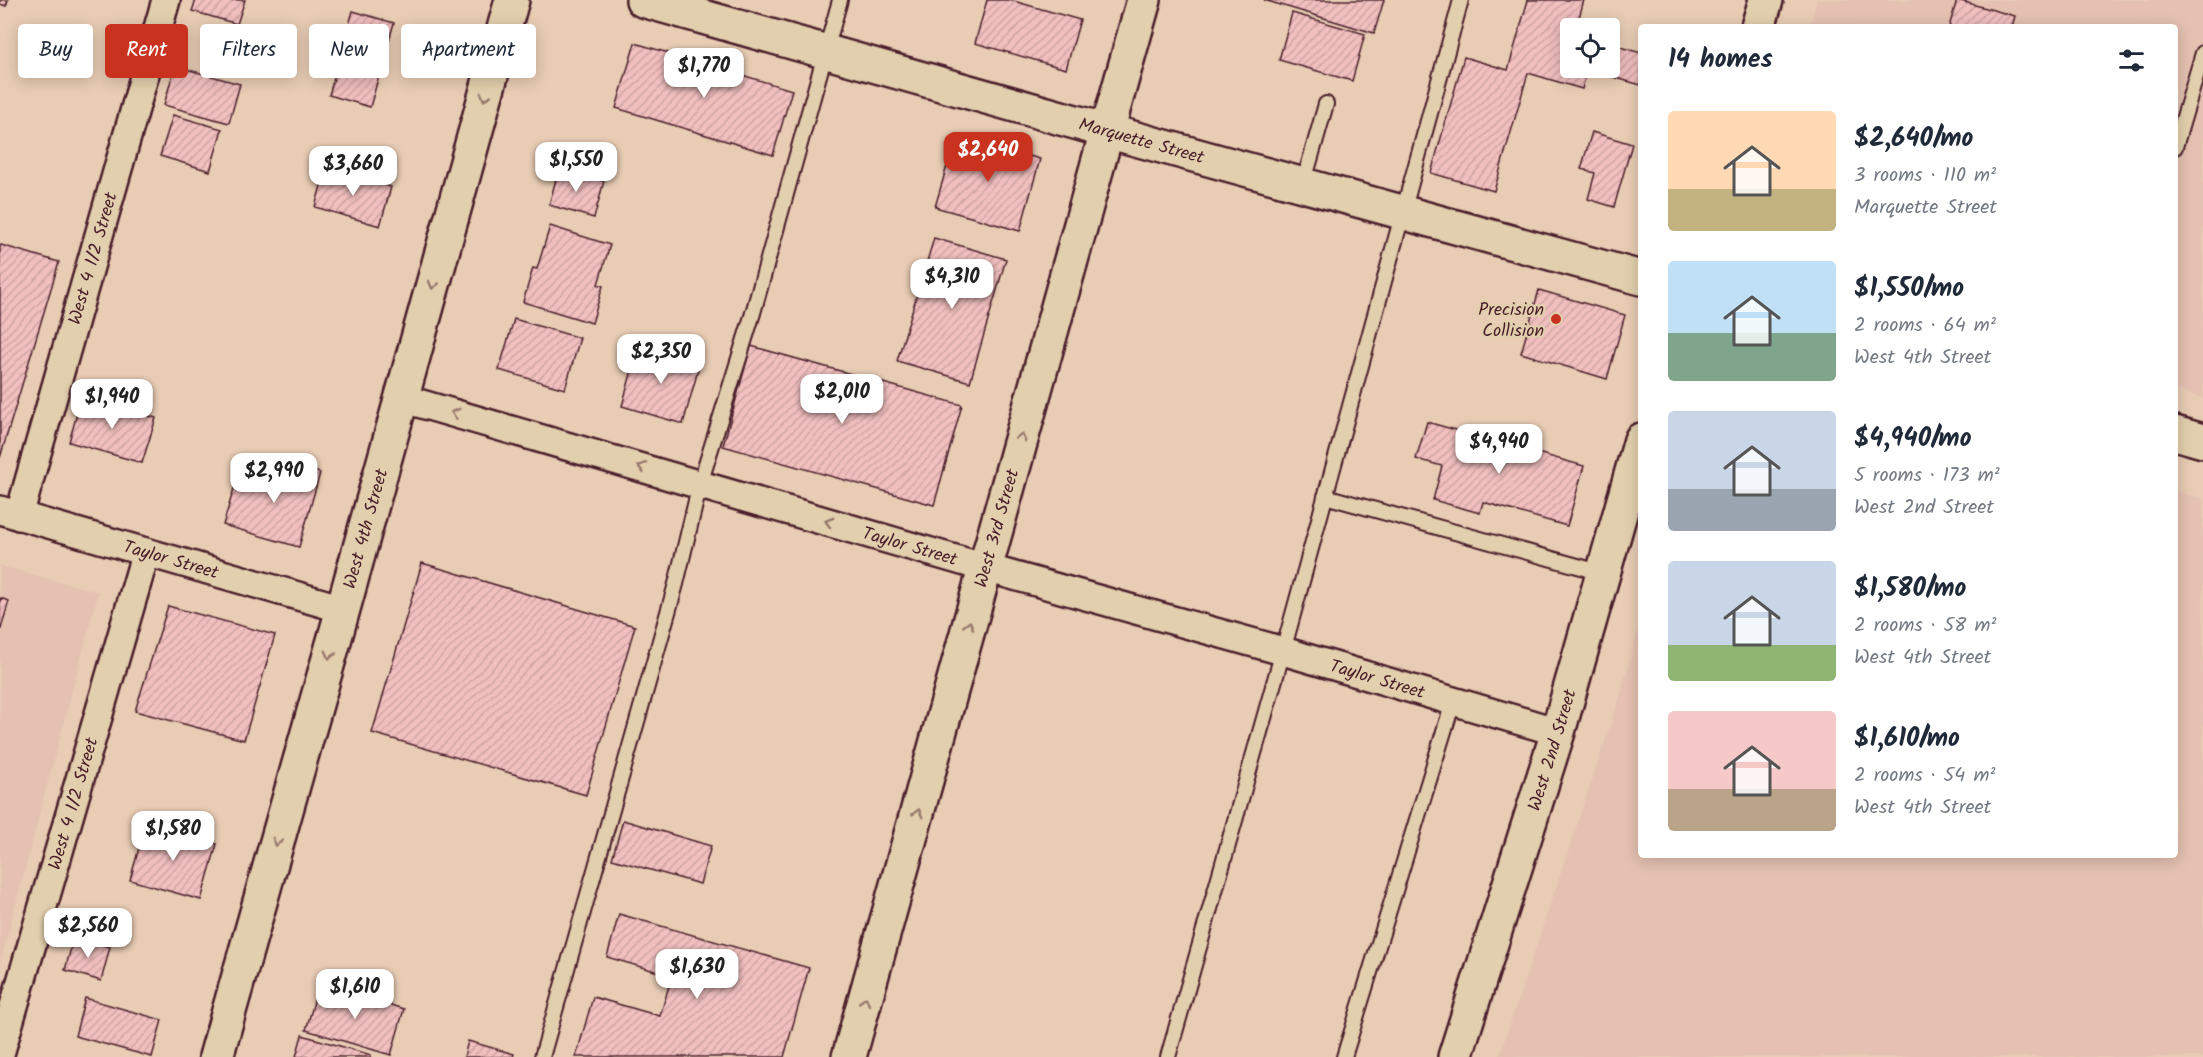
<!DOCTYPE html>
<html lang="en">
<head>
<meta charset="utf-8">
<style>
  body { margin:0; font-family:Kalam,sans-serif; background:#f6f6f7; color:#1f2937; height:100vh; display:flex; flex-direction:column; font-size:22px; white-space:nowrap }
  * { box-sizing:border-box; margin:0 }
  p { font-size:20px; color:#747a83 }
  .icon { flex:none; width:33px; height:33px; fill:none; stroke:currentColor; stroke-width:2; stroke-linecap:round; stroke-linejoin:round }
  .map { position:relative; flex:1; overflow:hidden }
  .sheet { position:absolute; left:1638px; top:24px; width:540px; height:834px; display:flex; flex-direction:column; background:#fff; border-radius:6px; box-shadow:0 3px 15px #0003 }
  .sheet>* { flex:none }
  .top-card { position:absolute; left:18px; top:24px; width:570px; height:54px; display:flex; gap:12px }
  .fabs { position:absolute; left:1560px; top:18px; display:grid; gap:12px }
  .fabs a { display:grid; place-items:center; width:60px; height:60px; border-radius:6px; background:#fff; box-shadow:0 3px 15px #0003; font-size:30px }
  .price { position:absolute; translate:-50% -51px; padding:0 14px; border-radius:12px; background:#fff; color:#222; font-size:20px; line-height:39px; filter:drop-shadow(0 2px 3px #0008) }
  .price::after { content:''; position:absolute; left:50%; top:36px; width:18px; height:14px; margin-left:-9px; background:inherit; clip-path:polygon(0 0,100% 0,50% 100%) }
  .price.current { background:#c8321e; color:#fff }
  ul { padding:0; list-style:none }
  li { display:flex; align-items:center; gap:18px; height:150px; padding:0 30px }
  li span { display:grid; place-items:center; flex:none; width:168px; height:120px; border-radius:6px; color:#555 }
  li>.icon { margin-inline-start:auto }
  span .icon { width:72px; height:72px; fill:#fffc; stroke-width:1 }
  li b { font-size:26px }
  h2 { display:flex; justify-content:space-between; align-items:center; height:72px; padding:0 30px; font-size:26px }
  .chip { padding:0 21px; border-radius:6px; background:#fff; box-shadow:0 3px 15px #0003; font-size:21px; line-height:54px }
  .chip.current { background:#c8321e; color:#fff }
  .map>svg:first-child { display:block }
  .built { fill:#e4c1b1 }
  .building { fill:url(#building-hatch); stroke:#4a1f2b; stroke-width:1.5 }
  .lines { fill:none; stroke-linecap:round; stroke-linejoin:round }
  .service-casing { stroke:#4a1f2b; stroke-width:18 }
  .minor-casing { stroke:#4a1f2b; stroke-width:32 }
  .tertiary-casing { stroke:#4a1f2b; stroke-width:38 }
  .secondary-casing { stroke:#4a1f2b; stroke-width:38 }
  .service { stroke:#e2cfad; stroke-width:14 }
  .minor { stroke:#e2cfad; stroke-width:27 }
  .tertiary { stroke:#e2cfad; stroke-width:33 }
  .secondary { stroke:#e2cfad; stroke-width:33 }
  .oneway { stroke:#96776c }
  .poi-dot { fill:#c8321e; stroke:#e2cfad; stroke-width:2 }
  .labels { text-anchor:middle; stroke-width:4.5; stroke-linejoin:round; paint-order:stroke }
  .street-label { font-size:18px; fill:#4a1f2b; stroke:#e2cfad }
  .poi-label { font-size:18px; fill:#4a1f2b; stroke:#e2cfad; text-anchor:end }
</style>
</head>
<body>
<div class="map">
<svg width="2203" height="1057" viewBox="0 0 2203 1057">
  <defs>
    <pattern id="building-hatch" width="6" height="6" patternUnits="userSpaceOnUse" patternTransform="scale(1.5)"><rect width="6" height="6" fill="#f0bfbe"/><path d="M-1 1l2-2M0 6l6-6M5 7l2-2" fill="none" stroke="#cfa4a3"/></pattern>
  </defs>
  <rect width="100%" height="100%" fill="#e8ccb4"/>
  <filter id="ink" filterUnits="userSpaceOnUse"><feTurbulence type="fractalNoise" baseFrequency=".0167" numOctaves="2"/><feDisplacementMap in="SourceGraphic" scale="12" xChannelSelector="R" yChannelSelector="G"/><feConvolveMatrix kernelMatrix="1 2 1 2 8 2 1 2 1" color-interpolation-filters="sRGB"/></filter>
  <g filter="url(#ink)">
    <path class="built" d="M1817 0H2203V398L2175 389V27H1810Z
      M2175 491 2203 499V1057H1499L1620 697 1641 617V855H2175Z
      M0 566 98 592 0 963Z"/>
    <path class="building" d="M0 0H8L6 6 0 4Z
      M196 0H245L237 24 192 11Z
      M987 0H1010L1080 20 1066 69 975 43Z
      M1264 0H1384L1374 33Z
      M1528 0H1584L1576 28H1570V68H1610V44L1641 53V85L1587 70 1582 89 1528 73 1494 191 1431 173 1464 57 1508 70Z
      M1957 0 2015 16 2012 27H1949Z
      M353 11 394 23 370 107 329 95Z
      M1292 13 1365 34 1352 81 1279 60Z
      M635 43 792 90 773 155 616 108Z
      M175 66 240 84 229 123 164 105Z
      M173 115 222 129 210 171 160 156Z
      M1592 132 1632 144 1614 207 1588 199 1595 173 1581 169Z
      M956 135 1040 159 1020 231 935 207Z
      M326 168 391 187 380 226 315 207Z
      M559 168 604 181 594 218 549 205Z
      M550 226 610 245 598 284 603 286 592 323 523 302 533 268 537 269Z
      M934 238 1006 259 970 382 897 361Z
      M1 245 59 262 0 458V247Z
      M1539 290 1625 315 1607 379 1521 353Z
      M514 319 580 338 565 389 499 370Z
      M639 345 700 363 683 424 622 406Z
      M751 346 962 405 934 505 723 446Z
      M82 396 156 418 142 463 69 442Z
      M1427 422 1584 466 1567 526 1483 502 1480 513 1433 500 1442 466 1416 459Z
      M282 462 320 473 299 547 223 525 239 472 276 483Z
      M422 563 635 626 586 795 372 733Z
      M0 598 9 601 0 632Z
      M168 606 275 635 244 740 135 711Z
      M623 820 711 846 700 884 612 859Z
      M146 823 217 844 201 900 130 880Z
      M619 914 809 968 784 1057H576L593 997 660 1016 672 976 607 957Z
      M74 937 110 947 101 981 65 970Z
      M319 984 404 1009 391 1055 306 1030Z
      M85 998 162 1020 152 1057 75 1036Z
      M302 1035 371 1055 370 1057H296Z
      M468 1041 514 1054 513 1057H464Z"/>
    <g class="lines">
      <g class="service-casing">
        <path id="service" d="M2175 147 2203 53
          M1303 185 1326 104
          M1325 496 1603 573
          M542 1057 676 584 700 484 753 313 840 0
          M1168 1057 1283 651 1461 0
          M1344 1057 1453 702"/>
      </g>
      <g class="minor-casing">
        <g id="minor">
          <path id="s1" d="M401 398 986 568 1283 651 1558 732"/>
          <path id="s2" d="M0 510 343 609"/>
          <path id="s3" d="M19 516 166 0"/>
          <path id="s4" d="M0 1054 146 552"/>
        </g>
      </g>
      <g class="tertiary-casing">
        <g id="tertiary">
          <path id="s5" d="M643 0 1107 131 1641 278"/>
          <path d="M1758 27 1766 0"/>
          <path d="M1107 131 1144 0"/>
          <path d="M2175 433 2203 441"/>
          <path id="s6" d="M1455 1057 1558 732 1641 440"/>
        </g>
      </g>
      <g class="secondary-casing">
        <g id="secondary">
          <path id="s7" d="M216 1057 343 609 512 0"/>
          <path id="s8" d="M849 1057 1107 131"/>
        </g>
      </g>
      <use href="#service" class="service"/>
      <use href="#minor" class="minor"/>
      <use href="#tertiary" class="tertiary"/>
      <use href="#secondary" class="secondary"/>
    </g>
    <defs><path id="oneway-chevron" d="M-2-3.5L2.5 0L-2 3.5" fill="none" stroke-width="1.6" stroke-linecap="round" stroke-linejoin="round" transform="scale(1.5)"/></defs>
    <g class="oneway">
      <use href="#oneway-chevron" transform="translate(485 97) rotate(106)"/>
      <use href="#oneway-chevron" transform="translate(433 285) rotate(106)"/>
      <use href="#oneway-chevron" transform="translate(455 413) rotate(-164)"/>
      <use href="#oneway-chevron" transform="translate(1021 437) rotate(-75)"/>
      <use href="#oneway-chevron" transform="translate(642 467) rotate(-164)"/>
      <use href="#oneway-chevron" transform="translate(829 522) rotate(-164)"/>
      <use href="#oneway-chevron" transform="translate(969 625) rotate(-74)"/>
      <use href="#oneway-chevron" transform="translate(330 655) rotate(106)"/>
      <use href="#oneway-chevron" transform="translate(918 813) rotate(-75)"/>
      <use href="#oneway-chevron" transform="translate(277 842) rotate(106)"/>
      <use href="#oneway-chevron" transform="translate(865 1001) rotate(-74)"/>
    </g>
  </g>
  <circle class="poi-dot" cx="1556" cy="319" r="6"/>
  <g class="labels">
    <g class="street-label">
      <text dy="6" stroke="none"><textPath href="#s5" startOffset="518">Marquette Street</textPath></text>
      <text dy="6" stroke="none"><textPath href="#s3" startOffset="268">West 4 1/2 Street</textPath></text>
      <text dy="6" stroke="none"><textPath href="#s8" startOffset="549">West 3rd Street</textPath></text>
      <text dy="6" stroke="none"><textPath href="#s7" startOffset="549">West 4th Street</textPath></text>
      <text dy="6" stroke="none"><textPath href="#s1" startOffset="530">Taylor Street</textPath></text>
      <text dy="6" stroke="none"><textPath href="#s2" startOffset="178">Taylor Street</textPath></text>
      <text dy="6" stroke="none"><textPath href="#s1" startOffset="1016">Taylor Street</textPath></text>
      <text dy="6" stroke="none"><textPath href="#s6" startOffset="322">West 2nd Street</textPath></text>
      <text dy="6" stroke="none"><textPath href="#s4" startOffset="261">West 4 1/2 Street</textPath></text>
    </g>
    <g class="poi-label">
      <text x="1544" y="315">Precision<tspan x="1544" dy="21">Collision</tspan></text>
    </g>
  </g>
</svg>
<div class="fabs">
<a><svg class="icon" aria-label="locate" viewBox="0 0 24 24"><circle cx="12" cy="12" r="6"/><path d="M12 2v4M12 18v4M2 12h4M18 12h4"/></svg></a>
</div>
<b class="price" style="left:704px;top:99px">$1,770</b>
<b class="price current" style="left:988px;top:183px">$2,640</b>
<b class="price" style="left:576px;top:193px">$1,550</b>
<b class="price" style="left:353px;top:197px">$3,660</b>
<b class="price" style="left:952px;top:310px">$4,310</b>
<b class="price" style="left:661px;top:385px">$2,350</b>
<b class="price" style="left:842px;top:425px">$2,010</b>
<b class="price" style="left:112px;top:430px">$1,940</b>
<b class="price" style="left:1499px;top:475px">$4,940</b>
<b class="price" style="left:274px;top:504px">$2,990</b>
<b class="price" style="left:173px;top:862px">$1,580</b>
<b class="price" style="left:88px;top:959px">$2,560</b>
<b class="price" style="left:697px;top:1000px">$1,630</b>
<b class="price" style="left:355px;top:1020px">$1,610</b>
<div class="top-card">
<a class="chip">Buy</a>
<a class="chip current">Rent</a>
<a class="chip">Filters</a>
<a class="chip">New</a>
<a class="chip">Apartment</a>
</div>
<section class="sheet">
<h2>14 homes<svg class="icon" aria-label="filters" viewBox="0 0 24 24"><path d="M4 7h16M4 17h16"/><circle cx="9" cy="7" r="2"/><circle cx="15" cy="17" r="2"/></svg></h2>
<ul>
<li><span style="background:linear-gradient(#ffd9b3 65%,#c2b280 0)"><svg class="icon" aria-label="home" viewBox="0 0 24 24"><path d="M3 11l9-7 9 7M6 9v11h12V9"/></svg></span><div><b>$2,640/mo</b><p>3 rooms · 110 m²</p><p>Marquette Street</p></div></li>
<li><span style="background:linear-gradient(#bfe0f5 60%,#7fa58c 0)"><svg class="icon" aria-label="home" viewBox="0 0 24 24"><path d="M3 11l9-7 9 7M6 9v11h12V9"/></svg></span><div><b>$1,550/mo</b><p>2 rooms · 64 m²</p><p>West 4th Street</p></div></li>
<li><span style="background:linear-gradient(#c9d6e8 65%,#9aa5b1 0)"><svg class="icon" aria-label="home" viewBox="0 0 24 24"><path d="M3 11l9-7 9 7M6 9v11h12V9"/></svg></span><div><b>$4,940/mo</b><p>5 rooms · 173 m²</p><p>West 2nd Street</p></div></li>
<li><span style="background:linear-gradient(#c9d6e8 70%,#8fb573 0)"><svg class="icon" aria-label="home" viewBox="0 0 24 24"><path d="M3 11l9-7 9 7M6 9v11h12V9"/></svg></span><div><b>$1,580/mo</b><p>2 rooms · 58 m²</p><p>West 4th Street</p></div></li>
<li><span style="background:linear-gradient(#f6c9c9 65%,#b9a48a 0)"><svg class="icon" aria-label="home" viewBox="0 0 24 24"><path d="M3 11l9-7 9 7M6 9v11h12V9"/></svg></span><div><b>$1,610/mo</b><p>2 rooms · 54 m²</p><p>West 4th Street</p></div></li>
</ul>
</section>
</div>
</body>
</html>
